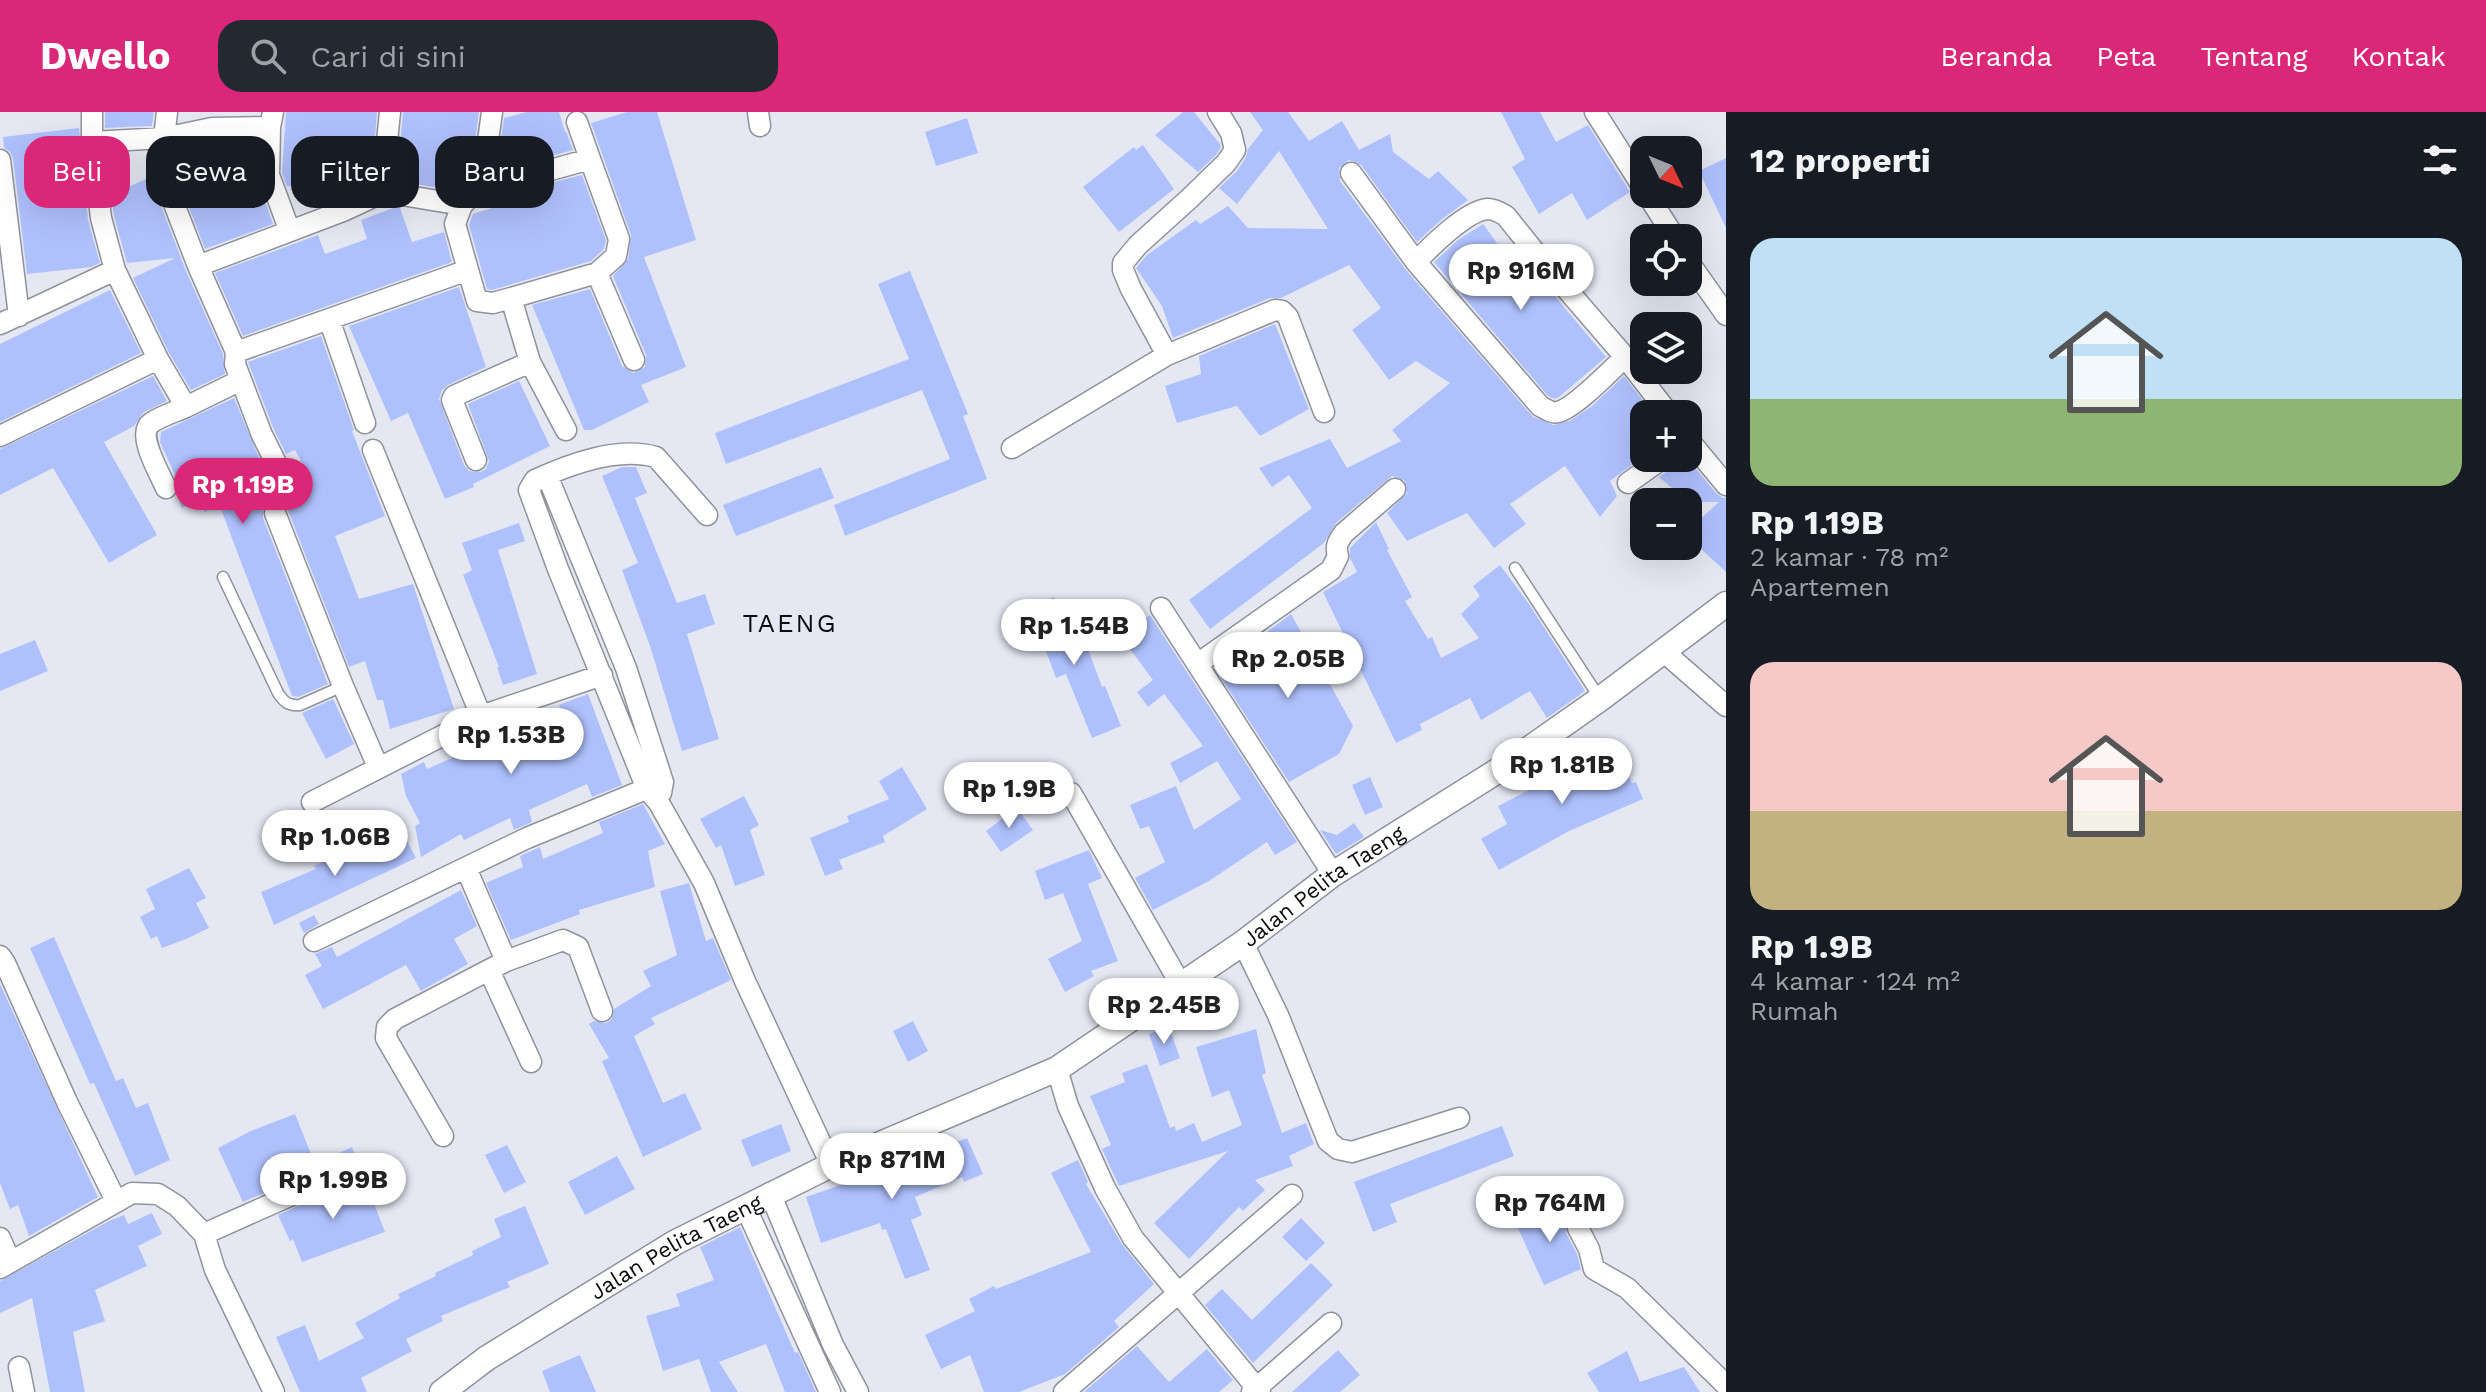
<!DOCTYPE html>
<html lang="id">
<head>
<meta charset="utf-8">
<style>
  body { margin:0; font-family:"Work Sans",sans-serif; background:#242831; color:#f1f3f6; height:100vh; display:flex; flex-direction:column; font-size:30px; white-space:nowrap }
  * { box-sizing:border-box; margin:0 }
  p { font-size:26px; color:#9ea1a6 }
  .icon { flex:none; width:44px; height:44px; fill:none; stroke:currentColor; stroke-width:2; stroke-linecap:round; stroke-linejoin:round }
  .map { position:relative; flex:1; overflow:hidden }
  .drawer { display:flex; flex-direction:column; background:#171b24; width:760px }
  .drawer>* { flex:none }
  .banner { position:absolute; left:24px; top:24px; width:760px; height:72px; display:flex; gap:16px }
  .needle { width:52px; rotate:133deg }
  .buttons { position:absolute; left:1630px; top:24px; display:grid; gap:16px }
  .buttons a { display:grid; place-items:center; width:72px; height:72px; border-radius:16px; background:#171b24; box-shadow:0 8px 32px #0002; font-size:40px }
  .price { position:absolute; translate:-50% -68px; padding:0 18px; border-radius:28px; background:#fff; color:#222; font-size:26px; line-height:52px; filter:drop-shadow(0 2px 4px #0008) }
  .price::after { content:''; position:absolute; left:50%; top:48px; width:24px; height:18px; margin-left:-12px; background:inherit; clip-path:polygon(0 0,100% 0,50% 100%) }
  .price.active { background:#db2777; color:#fff }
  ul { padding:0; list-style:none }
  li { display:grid; align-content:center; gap:16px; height:424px; padding:0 24px }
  li span { display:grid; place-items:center; height:248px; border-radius:24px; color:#555 }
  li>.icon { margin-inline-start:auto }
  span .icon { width:144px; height:144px; fill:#fffc; stroke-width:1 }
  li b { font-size:34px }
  h2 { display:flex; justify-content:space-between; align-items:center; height:96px; padding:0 24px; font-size:34px }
  .pill { padding:0 28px; border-radius:24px; background:#171b24; box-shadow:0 8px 32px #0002; font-size:28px; line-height:72px }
  .pill.active { background:#db2777; color:#fff }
  header { display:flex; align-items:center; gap:48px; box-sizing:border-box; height:112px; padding:0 40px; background:#db2777; color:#fff }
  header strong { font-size:38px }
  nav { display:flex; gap:44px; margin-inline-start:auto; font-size:28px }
  .search { width:560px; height:72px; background:#242831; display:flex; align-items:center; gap:20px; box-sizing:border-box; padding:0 28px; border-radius:24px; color:#9ea1a6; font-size:30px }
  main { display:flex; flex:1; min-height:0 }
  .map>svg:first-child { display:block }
  .building { fill:#afc1fd }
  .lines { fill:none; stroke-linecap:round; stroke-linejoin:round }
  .service-casing { stroke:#8f929b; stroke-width:13 }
  .minor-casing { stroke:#8f929b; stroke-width:23 }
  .tertiary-casing { stroke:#8f929b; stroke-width:27 }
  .service { stroke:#fff; stroke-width:10 }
  .minor { stroke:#fff; stroke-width:20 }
  .tertiary { stroke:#fff; stroke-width:24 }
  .labels { text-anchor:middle; stroke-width:8; stroke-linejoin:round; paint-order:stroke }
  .street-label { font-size:22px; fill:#0b0c0f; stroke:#e5e8f3 }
  .quarter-label { font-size:26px; letter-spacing:2px; fill:#0b0c0f; stroke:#e5e8f3 }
</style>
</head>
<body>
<header>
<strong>Dwello</strong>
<div class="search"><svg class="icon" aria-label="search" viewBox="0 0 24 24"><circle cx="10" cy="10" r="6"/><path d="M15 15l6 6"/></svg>Cari di sini</div>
<nav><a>Beranda</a><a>Peta</a><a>Tentang</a><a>Kontak</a></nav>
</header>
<main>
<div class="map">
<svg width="1726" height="1280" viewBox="0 0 1726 1280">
  <rect width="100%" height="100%" fill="#e5e8f3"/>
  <path class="building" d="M105 0H154L152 14 105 16Z
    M286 0H377L371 72 351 81 287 74 282 61Z
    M403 0H479L470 67 458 79 397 69Z
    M526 0H559L565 20 566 19 573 38 508 55 501 28 504 6Z
    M627 0H657L696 128 644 145 686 255 641 273 649 290 592 318H584L532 193 590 177 622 254 633 261 645 255 646 243 613 164 628 147 631 123 591 11Z
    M1183 0H1194L1220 32 1221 35 1216 43 1198 60 1155 23Z
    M1250 0H1288L1309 29 1342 9 1359 38 1390 22 1393 40 1429 67 1438 59 1468 88 1441 108 1417 130 1361 53 1349 48 1339 56 1340 69 1406 158 1533 305 1553 313 1570 309 1592 294 1624 264 1653 302H1644V344L1610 369 1617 384 1600 405 1565 354 1510 392 1526 412 1494 436 1467 401 1407 429 1387 401 1407 381 1404 368 1392 364 1336 411 1324 431 1210 517 1189 488 1312 396 1289 363 1272 375 1259 356 1330 327 1347 356 1401 329 1392 318 1450 271 1416 249 1389 268 1352 218 1381 196 1349 153 1281 186H1270L1173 226 1162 194 1136 156 1147 143 1196 108 1200 112 1228 94 1248 116 1328 117 1279 39 1237 92 1219 76 1237 59 1246 45 1248 37 1263 18Z
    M1501 0H1540L1556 30 1588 13 1630 80 1587 108 1572 81 1539 102 1512 55 1525 47Z
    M967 6 978 41 936 54 925 20Z
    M79 16 88 108 100 151 91 155 27 162 13 46 10 40 4 36 3 25Z
    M244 28 273 112 205 137 174 56 233 29Z
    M1143 33 1174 77 1119 120 1083 75 1134 35 1136 38Z
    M1726 46V116L1699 59Z
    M582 63 606 128 604 137 591 149 492 178 487 177 469 113 473 102 517 88 515 80Z
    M150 65 186 159 223 242 225 262 191 278 169 241 133 166 175 146 127 151 114 104 111 83Z
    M396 95 400 96 412 130 444 120 452 150 243 224 215 161 318 123 325 142 367 127 361 108Z
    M1483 112 1508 146 1514 139 1528 152 1606 245 1559 285 1555 287 1548 284 1434 150 1458 128Z
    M910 159 968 302 963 304 987 367 845 424 834 393 950 347 922 278 726 352 715 321 909 247 878 172Z
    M459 175 486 255 448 273 442 278 439 287 464 353 469 359 480 360 486 357 489 349 468 292 519 269 550 334 473 372 474 375 445 387 408 301 391 309 349 214Z
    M110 178 141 241 0 310V232Z
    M1275 212 1309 297 1260 324 1237 294 1177 311 1165 274 1201 262 1199 244Z
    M321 224 354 318 352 319 385 404 335 424 359 487 413 472 454 597 390 617 383 588H377L365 549 349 555 287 396 282 390 285 382 313 371 295 338 286 342 274 318 248 250Z
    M153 264 167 289 144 300 134 314 104 330 157 423 109 451 53 356 0 383V337Z
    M234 286 263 355 264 362 257 387 263 396V406L328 572 298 585 292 584 219 392 205 400 199 389 182 396 177 383 178 370 160 330 161 320Z
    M1676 346H1687L1716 381 1723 386H1726V460L1688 425V418L1719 390H1657L1672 376 1659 365 1671 356Z
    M622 355H636L647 381 635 386 677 491 705 482 715 512 687 522 719 627 682 639 650 534 622 458 638 451 602 364Z
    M821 355 834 386 736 424 723 393Z
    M1376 410 1389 437 1387 438 1412 485 1405 489 1428 527 1432 525 1441 546 1479 526 1461 502 1480 484 1473 474 1500 453 1529 492 1585 579 1547 606 1530 579 1481 608 1470 586 1420 612 1422 618 1396 631 1323 480 1357 460 1350 446V436Z
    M519 411 525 429 498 438 537 562 503 573 497 555H499L463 463 472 458 462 431Z
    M1054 485 1072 530 1084 526 1102 575 1105 574 1121 614 1092 626 1066 562 1056 566 1036 512 1032 514 1025 496Z
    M1291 502 1353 614 1339 642 1289 670 1216 558Z
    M1150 503 1297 730 1275 743 1267 730 1209 769 1153 798 1135 766 1165 750 1149 714 1140 717 1130 693 1176 674 1194 718 1241 687 1217 649 1180 671 1170 651 1203 634 1164 582 1148 595 1137 580 1153 568 1121 525Z
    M35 528 48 559 0 579V542Z
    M588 582 622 673 592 685 587 672 529 698 532 710 514 718 510 706 464 728 461 722 421 745 415 714 420 711 406 684 401 662 424 650 427 657 561 598 559 593Z
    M333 587 354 632 326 647 302 601Z
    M1611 632 1632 671 1636 670 1643 687 1569 719 1499 758 1481 727 1507 712 1498 694 1545 670V672Z
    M902 655 927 697 883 724 885 730 839 748 843 757 825 764 810 726 849 710 847 704 889 687 879 669Z
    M1370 665 1383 695 1365 703 1352 673Z
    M744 684 759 713 750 718 765 763 735 774 721 733 716 736 700 707Z
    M643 692 665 732 648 739 655 775 579 798 580 802 511 828 486 771 523 755 520 744 540 735 543 747 603 721 599 710Z
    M1017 696 1033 718 1001 740 986 719Z
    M1354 711 1364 725 1336 742 1320 718 1337 723Z
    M397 723H404L416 746 274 813 261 780 316 757 314 754 337 743 341 751Z
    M1089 738 1102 766 1088 772 1118 849 1091 859 1094 864 1065 880 1048 847 1082 829 1063 781 1045 788 1035 759Z
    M189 756 206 786 196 791 209 816 186 827 162 836 157 824 151 827 140 805 155 797 146 777Z
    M689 771 706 829 713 826 731 868 651 906 655 912 634 924 663 991 685 981 702 1017 643 1045 602 949 609 946 589 912 594 909 606 911 611 908 614 897 651 874 643 859 677 843 660 779Z
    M461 778 477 814 454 827 468 852 421 879 406 853 323 897 305 863 322 854 315 842 332 835 337 845Z
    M314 803 319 812 304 821 299 811Z
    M54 825 116 969 123 966 136 996 148 991 170 1048 135 1064 94 971 90 972 30 836Z
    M0 872 98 1085 29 1124 18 1093 10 1097 0 1071Z
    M913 909 928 939 908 950 893 919Z
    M1169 915 1180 946 1160 954 1149 922Z
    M1256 917 1266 961 1262 963 1282 1021 1306 1011 1314 1032 1289 1044 1293 1054 1255 1068 1265 1078 1243 1099 1239 1095 1189 1147 1154 1111 1228 1039 1119 1074 1102 1037 1111 1033 1090 984 1125 970 1122 961 1147 952 1170 1016 1175 1014 1176 1019 1194 1011 1202 1030 1242 1013 1229 978 1212 985 1196 935Z
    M295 1002 315 1052 352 1035 356 1046 345 1045 243 1090 218 1036 251 1019Z
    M781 1012 791 1039 752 1055 741 1028Z
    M1502 1014 1514 1044 1390 1092 1397 1110 1373 1120 1354 1070Z
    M967 1026 983 1062 964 1070 962 1065 915 1085 922 1103 911 1108 930 1158 905 1167 886 1117 882 1118 880 1111 821 1131 806 1085 861 1066 860 1064 901 1047 904 1053Z
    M507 1033 526 1070 504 1081 485 1043Z
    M617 1044 635 1077 585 1103 568 1070Z
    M1078 1048 1088 1070 1086 1072 1122 1132 1154 1172 1114 1209 1119 1215 1065 1262 1019 1280H984L970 1243 941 1257 925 1223 975 1199 969 1187 994 1174 996 1177 1091 1140 1051 1061Z
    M362 1061 385 1120 302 1150 293 1127 290 1129 278 1103 355 1069Z
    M1559 1091 1567 1109 1566 1121 1577 1142 1581 1157 1544 1173 1516 1112Z
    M525 1094 549 1152 507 1170 510 1175 441 1204 443 1209 406 1227 412 1239 361 1266 367 1280H300L276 1225 305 1213 319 1249 364 1226 355 1211 400 1186 398 1182 436 1164 435 1161 473 1143 472 1139 501 1125 494 1107Z
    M152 1101 162 1122 138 1134 147 1154 95 1178 105 1209 73 1220 85 1280H50L32 1186 0 1201V1169L109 1109 124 1103 128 1112Z
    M1301 1106 1325 1131 1306 1149 1282 1125Z
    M740 1115 795 1241 798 1240 816 1280H785L766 1232 719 1250 738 1280H711L699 1247 663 1259 646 1204 680 1194 676 1182 714 1168 700 1135Z
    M1311 1151 1333 1173 1253 1251 1205 1193 1222 1177 1252 1208Z
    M1137 1234 1169 1270 1207 1237 1233 1268 1219 1280H1084Z
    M1338 1238 1360 1263 1340 1280H1292Z
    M1627 1239 1640 1270 1684 1255 1700 1280H1599L1587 1261Z
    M580 1243 596 1280H550L542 1259Z"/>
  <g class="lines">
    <g class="service-casing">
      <path id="service" d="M1515 456 1599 585
        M223 465 278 581C284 590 288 594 300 593L343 574"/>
    </g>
    <g class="minor-casing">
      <path id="minor" d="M92 0V30L101 106 115 158 158 247 186 295 241 268 235 252 236 240 468 158 477 189 493 191 511 186 530 250 566 318
        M758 0 760 14
        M1595 0 1644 77
        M577 10 590 47
        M270 15 269 63 289 117
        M92 30 164 26 167 0
        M0 48 19 204
        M1351 61 1416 150 1540 294C1546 297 1552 302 1558 300 1575 296 1611 258 1625 245L1669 302
        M482 73 492 0
        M384 80 462 93
        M1647 82 1675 126
        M1688 149 1726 203
        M1416 150C1430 135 1467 98 1488 97 1495 97 1501 101 1506 104L1538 144 1625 245
        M198 154 343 99 384 80V59L390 0
        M468 158 455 112 462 93 482 73 529 64 590 47 619 127 616 144 597 161 511 186
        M597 161 634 248
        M329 207 365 311
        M0 212 115 158
        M236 240 198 154 161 58 160 49 164 26 212 16 270 15 273 0
        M1167 243 1131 177 1123 158V151L1138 133 1190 86 1226 51 1235 38 1231 21 1218 0
        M241 268 262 323 275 349 277 363 270 385
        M0 324 158 247
        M1688 327 1726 373
        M1012 336 1167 243 1275 198 1282 199 1288 205 1324 300
        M373 338 481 604
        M476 348 452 288 454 284 530 250
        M547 363 626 556 663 670 661 681
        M1628 371 1663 346
        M166 376C160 362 136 322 151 311 161 304 175 300 186 295
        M275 401 343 574 378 655
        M707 403 656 345C618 334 570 352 535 368L529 378 558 457 647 677 659 691 704 771 745 869 831 1053
        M1161 496 1333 762
        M1663 539 1726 594
        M1199 551 1331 458 1338 444C1335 434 1338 429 1344 421L1395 377
        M1071 681 1181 873
        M312 690 481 604 602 563
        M466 756 506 849
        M314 829 527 726 663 670
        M1243 831 1278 903 1328 1029 1338 1037 1352 1040 1459 1006
        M0 844 5 851 67 990 116 1089
        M489 858 531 950
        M1057 957 1068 994 1105 1076 1133 1126 1260 1280
        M443 1024 386 926 387 915 395 907 506 849 563 828 578 835 602 899
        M770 1081 833 1233 858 1280
        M745 1094 830 1280
        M1578 1116 1589 1137 1594 1157 1627 1176 1726 1273
        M204 1122 350 1057
        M0 1126 10 1149
        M0 1156 132 1081 158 1082 177 1094 204 1122 215 1158 274 1280
        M19 1255 24 1280
        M1064 1280 1292 1083
        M1252 1280 1331 1211"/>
    </g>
    <g class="tertiary-casing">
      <g id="tertiary">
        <path id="s1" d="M442 1280 487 1246 676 1130 831 1053 1057 957 1243 831 1333 762 1502 656 1600 587 1726 492"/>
      </g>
    </g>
    <use href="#service" class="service"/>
    <use href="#minor" class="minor"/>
    <use href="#tertiary" class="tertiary"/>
  </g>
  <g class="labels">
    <g class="street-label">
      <text dy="8" stroke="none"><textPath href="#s1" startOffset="1020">Jalan Pelita Taeng</textPath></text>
      <text dy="8" stroke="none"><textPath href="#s1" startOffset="276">Jalan Pelita Taeng</textPath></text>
    </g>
    <g class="quarter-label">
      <text x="790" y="520">TAENG</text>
    </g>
  </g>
</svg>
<div class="buttons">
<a><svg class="needle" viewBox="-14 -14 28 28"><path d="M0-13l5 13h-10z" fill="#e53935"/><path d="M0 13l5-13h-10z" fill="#9ea1a6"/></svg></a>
<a><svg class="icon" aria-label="locate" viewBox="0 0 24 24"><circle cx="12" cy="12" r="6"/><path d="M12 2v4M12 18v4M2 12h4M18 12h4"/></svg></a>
<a><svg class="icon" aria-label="layers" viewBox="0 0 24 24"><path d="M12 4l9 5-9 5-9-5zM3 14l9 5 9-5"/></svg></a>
<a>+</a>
<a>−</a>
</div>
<b class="price" style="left:1521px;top:200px">Rp 916M</b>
<b class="price active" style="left:243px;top:414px">Rp 1.19B</b>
<b class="price" style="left:1074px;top:555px">Rp 1.54B</b>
<b class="price" style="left:1288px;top:588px">Rp 2.05B</b>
<b class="price" style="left:511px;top:664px">Rp 1.53B</b>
<b class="price" style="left:1562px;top:694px">Rp 1.81B</b>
<b class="price" style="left:1009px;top:718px">Rp 1.9B</b>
<b class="price" style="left:335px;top:766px">Rp 1.06B</b>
<b class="price" style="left:1164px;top:934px">Rp 2.45B</b>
<b class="price" style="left:892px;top:1089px">Rp 871M</b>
<b class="price" style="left:333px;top:1109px">Rp 1.99B</b>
<b class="price" style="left:1550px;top:1132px">Rp 764M</b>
<div class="banner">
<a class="pill active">Beli</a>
<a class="pill">Sewa</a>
<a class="pill">Filter</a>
<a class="pill">Baru</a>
</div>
</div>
<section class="drawer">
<h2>12 properti<svg class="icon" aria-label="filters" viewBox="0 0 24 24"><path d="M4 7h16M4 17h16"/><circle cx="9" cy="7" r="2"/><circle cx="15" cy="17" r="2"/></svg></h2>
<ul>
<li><span style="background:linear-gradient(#bfe0f5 65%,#8fb573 0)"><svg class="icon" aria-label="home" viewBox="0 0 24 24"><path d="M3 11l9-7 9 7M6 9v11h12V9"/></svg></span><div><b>Rp 1.19B</b><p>2 kamar · 78 m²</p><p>Apartemen</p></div></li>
<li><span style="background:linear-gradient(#f6c9c9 60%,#c2b280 0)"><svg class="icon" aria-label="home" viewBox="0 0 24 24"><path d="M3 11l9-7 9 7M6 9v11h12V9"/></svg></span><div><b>Rp 1.9B</b><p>4 kamar · 124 m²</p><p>Rumah</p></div></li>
</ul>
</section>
</main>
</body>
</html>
